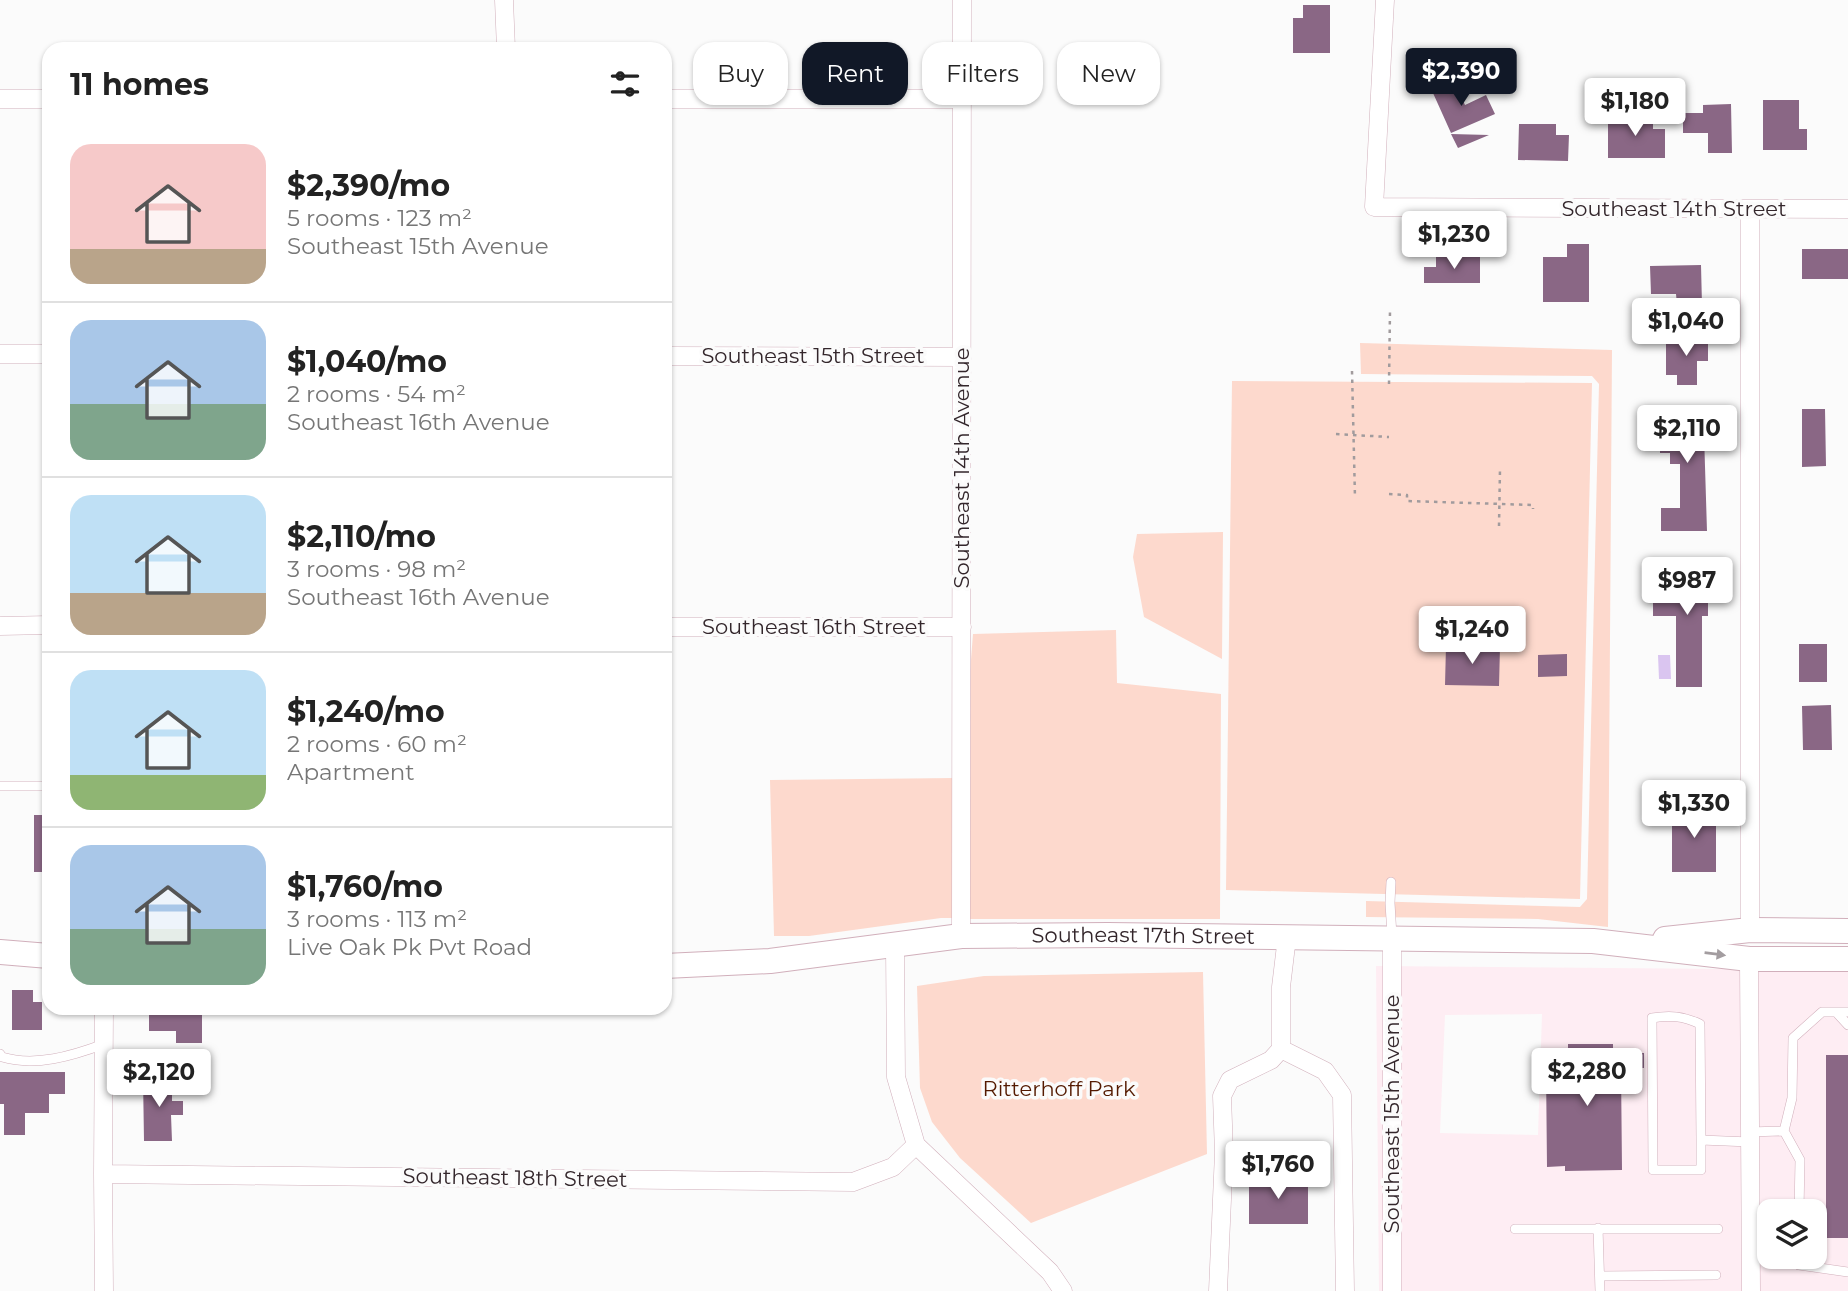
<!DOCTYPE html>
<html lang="en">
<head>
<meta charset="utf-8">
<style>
  body { margin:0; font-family:Montserrat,sans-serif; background:#f2f2f2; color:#222; height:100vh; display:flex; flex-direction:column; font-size:26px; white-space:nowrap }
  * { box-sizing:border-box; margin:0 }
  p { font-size:23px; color:#767676 }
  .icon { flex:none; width:38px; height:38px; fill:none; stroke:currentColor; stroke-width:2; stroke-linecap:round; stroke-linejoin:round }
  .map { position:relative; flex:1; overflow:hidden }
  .side { position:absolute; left:42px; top:42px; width:630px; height:973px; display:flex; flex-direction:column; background:#fff; border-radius:21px; box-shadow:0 2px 5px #0004 }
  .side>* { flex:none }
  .guide { position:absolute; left:693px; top:42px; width:665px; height:63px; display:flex; gap:14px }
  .fabs { position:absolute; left:1757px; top:1199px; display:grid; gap:14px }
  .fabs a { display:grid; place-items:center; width:70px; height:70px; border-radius:14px; background:#fff; box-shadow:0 2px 5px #0004; font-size:35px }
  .price { position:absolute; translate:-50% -60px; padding:0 16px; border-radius:7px; background:#fff; color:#222; font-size:23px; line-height:46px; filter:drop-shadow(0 2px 4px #0008) }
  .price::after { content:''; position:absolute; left:50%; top:42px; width:21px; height:16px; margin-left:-10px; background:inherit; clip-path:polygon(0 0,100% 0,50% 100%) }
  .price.current { background:#111827; color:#fff }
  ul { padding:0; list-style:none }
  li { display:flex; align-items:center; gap:21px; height:175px; padding:0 28px }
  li+li { border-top:2px solid #e0e0e0 }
  li span { display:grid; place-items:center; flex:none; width:196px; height:140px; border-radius:21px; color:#555 }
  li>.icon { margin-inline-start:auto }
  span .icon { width:84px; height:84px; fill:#fffc; stroke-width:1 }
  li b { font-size:30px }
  h2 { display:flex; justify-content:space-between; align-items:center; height:84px; padding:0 28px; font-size:30px }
  .chip { padding:0 24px; border-radius:21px; background:#fff; box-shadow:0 2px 5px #0004; font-size:24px; line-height:63px }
  .chip.current { background:#111827; color:#fff }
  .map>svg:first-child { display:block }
  .built { fill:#feedf3; fill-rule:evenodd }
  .green { fill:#fdd9cd }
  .water { fill:#dac5f0 }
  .building { fill:#8a6785 }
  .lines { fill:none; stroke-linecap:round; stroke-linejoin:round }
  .lane-casing { stroke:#d1afbb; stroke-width:10 }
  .street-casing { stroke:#d1afbb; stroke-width:19 }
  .secondary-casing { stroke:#d1afbb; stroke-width:26 }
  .path { stroke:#a19b9d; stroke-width:2.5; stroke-dasharray:3.5 5; stroke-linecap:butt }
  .lane { stroke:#fff; stroke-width:9 }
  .street { stroke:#fff; stroke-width:18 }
  .secondary { stroke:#fff; stroke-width:24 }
  .oneway { fill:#a39da0 }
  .labels { text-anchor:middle; stroke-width:7; stroke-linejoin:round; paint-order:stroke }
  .street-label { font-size:21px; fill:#33262b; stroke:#fbfbfb }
  .park-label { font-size:21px; fill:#541a01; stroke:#fbfbfb }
</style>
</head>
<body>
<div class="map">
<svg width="1848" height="1291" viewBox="0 0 1848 1291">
  <rect width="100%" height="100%" fill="#fbfbfb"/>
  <path class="built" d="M1376 966 1848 970V1291H1379ZM1542 1014 1538 1135 1440 1133 1445 1015ZM1769 1211H1815V1256H1769Z"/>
  <path class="green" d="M1360 343 1612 350 1608 927 1538 919 1366 917V901L1580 907 1587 899 1599 384 1592 376 1361 374Z
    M1232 381 1592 383 1580 899 1226 890Z
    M1223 532 1222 659 1144 617 1133 557 1137 534Z
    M1116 630 1117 683 1221 694 1220 919H969L970 672 973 634Z
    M954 778 953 918H941L809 936H774L770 780Z
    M1203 972 1207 1154 1031 1223 960 1158 932 1122 920 1088 917 986 984 976Z"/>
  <path class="water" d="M1656 564H1668V586L1663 589 1656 586Z
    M1658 655H1670L1671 679H1659Z"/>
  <path class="building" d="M1303 5H1330V53H1293V18H1303Z
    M1455 83 1465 105 1486 95 1495 114 1451 133 1433 93Z
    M1763 100H1799V129H1807V150H1763Z
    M1731 104 1732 153H1708V133H1683V113H1703V105Z
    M1608 116H1653V129H1665V158H1608Z
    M1519 124H1556V135H1569L1568 161 1518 160Z
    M1451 134 1489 135 1458 148Z
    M1567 244H1589V302H1543V257H1567Z
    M1802 249H1848V279H1802Z
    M1436 257H1480V283H1424V267H1436Z
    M1701 265 1702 305H1677L1676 294H1651L1650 266Z
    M1666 338H1708V361H1697V385H1677V375H1666Z
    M1660 409H1714V434H1704L1707 531H1661V508H1680V464H1670V453H1660Z
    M1802 409H1825L1826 466 1802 467Z
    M1677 557H1708V616H1702V687H1676V616H1653V591H1677Z
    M1799 644H1827V682H1799Z
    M1446 646 1500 647 1499 686 1445 685Z
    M1567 654V676L1538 677V655Z
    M1831 705 1832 750H1803L1802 706Z
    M1672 808H1716V872H1672Z
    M34 815H49V872H34Z
    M12 990H33V1002H42V1030H12Z
    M149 1008H202V1043H176V1031H149Z
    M1568 1044H1613V1053H1644V1068H1621L1622 1170 1565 1171V1166L1547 1167 1546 1068 1568 1067Z
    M1826 1055H1848V1238H1826Z
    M0 1072H65V1094H49V1113H25V1135H4V1104H0Z
    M143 1077H172V1101H183V1115H171L172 1141H144Z
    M1249 1178 1308 1179V1224H1249Z"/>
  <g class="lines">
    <g class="lane-casing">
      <path id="lane" d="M0 786H49
        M1391 882 1390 903 1392 936
        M1836 1012 1848 1025
        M0 1054 2 1057C35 1067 72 1056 104 1044
        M1784 1131 1792 1098 1793 1038 1822 1012H1848
        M1750 1132 1784 1131 1800 1160 1799 1211
        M1701 1140 1700 1024C1683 1016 1670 1015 1652 1018L1653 1170H1701V1140L1750 1142
        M1598 1228 1600 1291
        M1515 1229H1718
        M1799 1256V1265L1848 1272
        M1600 1276 1716 1275"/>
    </g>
    <g class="street-casing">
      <path id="street" d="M504 0 506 49
        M1385 0 1374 207 1848 209
        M0 99H49
        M665 99H960
        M0 354H49
        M665 356 961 357
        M0 626 49 625
        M665 627H962
        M1750 930V210
        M961 936 962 0
        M895 945 896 1077 916 1145 1050 1272 1063 1291
        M1749 959 1751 1291
        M104 1008 103 1174 104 1291
        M1281 1049 1325 1071 1342 1095 1345 1291
        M103 1174 853 1182 893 1167 916 1145
        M1218 1291 1224 1153 1222 1096 1230 1080 1271 1060 1281 1049V987L1287 937
        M1392 1291V938"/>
    </g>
    <g class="secondary-casing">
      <g id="secondary">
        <path d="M1665 939 1750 930 1848 931"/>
        <path d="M0 952 49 956"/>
        <path id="s1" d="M665 966 770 961 961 936 1108 935 1593 941 1749 959H1848"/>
      </g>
    </g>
    <path class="path" d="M1352 371 1355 498
      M1389 384 1390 310
      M1336 434 1389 437
      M1389 494 1407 495V501L1533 505V509
      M1499 526 1500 469"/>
    <use href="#lane" class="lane"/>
    <use href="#street" class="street"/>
    <use href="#secondary" class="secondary"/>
  </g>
  <defs><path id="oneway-solid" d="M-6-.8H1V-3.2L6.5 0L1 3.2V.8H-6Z" transform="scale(1.75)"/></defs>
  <use class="oneway" href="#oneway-solid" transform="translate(1715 954) rotate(7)"/>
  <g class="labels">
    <g class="street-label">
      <text x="1674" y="216">Southeast 14th Street</text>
      <text x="813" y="363">Southeast 15th Street</text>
      <text transform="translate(962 468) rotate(-90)" y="7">Southeast 14th Avenue</text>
      <text x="814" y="634">Southeast 16th Street</text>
      <text dy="7" stroke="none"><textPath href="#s1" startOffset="480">Southeast 17th Street</textPath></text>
      <text transform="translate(1392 1114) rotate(-90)" y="7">Southeast 15th Avenue</text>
      <text transform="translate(515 1178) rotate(1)" y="7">Southeast 18th Street</text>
    </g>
    <g class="park-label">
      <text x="1059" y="1096">Ritterhoff Park</text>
    </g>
  </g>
</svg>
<div class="fabs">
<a><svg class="icon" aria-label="layers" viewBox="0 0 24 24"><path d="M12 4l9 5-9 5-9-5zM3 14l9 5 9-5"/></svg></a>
</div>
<b class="price current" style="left:1461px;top:108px">$2,390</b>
<b class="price" style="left:1635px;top:138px">$1,180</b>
<b class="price" style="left:1454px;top:271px">$1,230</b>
<b class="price" style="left:1686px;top:358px">$1,040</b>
<b class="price" style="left:1687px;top:465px">$2,110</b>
<b class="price" style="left:1687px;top:617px">$987</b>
<b class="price" style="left:1472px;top:666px">$1,240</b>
<b class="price" style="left:1694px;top:840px">$1,330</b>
<b class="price" style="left:1587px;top:1108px">$2,280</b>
<b class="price" style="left:159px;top:1109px">$2,120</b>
<b class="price" style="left:1278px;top:1201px">$1,760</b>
<div class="guide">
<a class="chip">Buy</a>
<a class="chip current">Rent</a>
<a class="chip">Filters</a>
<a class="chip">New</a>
</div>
<section class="side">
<h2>11 homes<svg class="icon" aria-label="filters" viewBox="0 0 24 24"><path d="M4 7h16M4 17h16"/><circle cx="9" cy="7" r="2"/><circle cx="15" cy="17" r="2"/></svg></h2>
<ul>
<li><span style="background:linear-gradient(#f6c9c9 75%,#b9a48a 0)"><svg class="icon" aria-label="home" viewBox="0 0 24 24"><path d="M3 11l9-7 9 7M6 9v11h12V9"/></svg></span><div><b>$2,390/mo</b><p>5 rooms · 123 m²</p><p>Southeast 15th Avenue</p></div></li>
<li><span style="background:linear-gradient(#a9c7e8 60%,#7fa58c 0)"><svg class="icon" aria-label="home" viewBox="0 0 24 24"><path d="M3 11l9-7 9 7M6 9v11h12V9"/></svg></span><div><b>$1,040/mo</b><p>2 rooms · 54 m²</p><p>Southeast 16th Avenue</p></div></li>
<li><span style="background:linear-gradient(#bfe0f5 70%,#b9a48a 0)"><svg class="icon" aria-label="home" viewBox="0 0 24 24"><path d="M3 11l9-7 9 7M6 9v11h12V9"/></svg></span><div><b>$2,110/mo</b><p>3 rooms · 98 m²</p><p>Southeast 16th Avenue</p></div></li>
<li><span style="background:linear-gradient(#bfe0f5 75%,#8fb573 0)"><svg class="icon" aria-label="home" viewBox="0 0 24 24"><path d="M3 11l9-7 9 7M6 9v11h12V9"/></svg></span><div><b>$1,240/mo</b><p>2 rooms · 60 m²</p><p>Apartment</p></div></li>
<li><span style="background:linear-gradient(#a9c7e8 60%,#7fa58c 0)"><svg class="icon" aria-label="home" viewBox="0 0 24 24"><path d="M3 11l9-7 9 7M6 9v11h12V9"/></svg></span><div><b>$1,760/mo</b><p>3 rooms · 113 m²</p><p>Live Oak Pk Pvt Road</p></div></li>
</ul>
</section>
</div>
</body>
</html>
